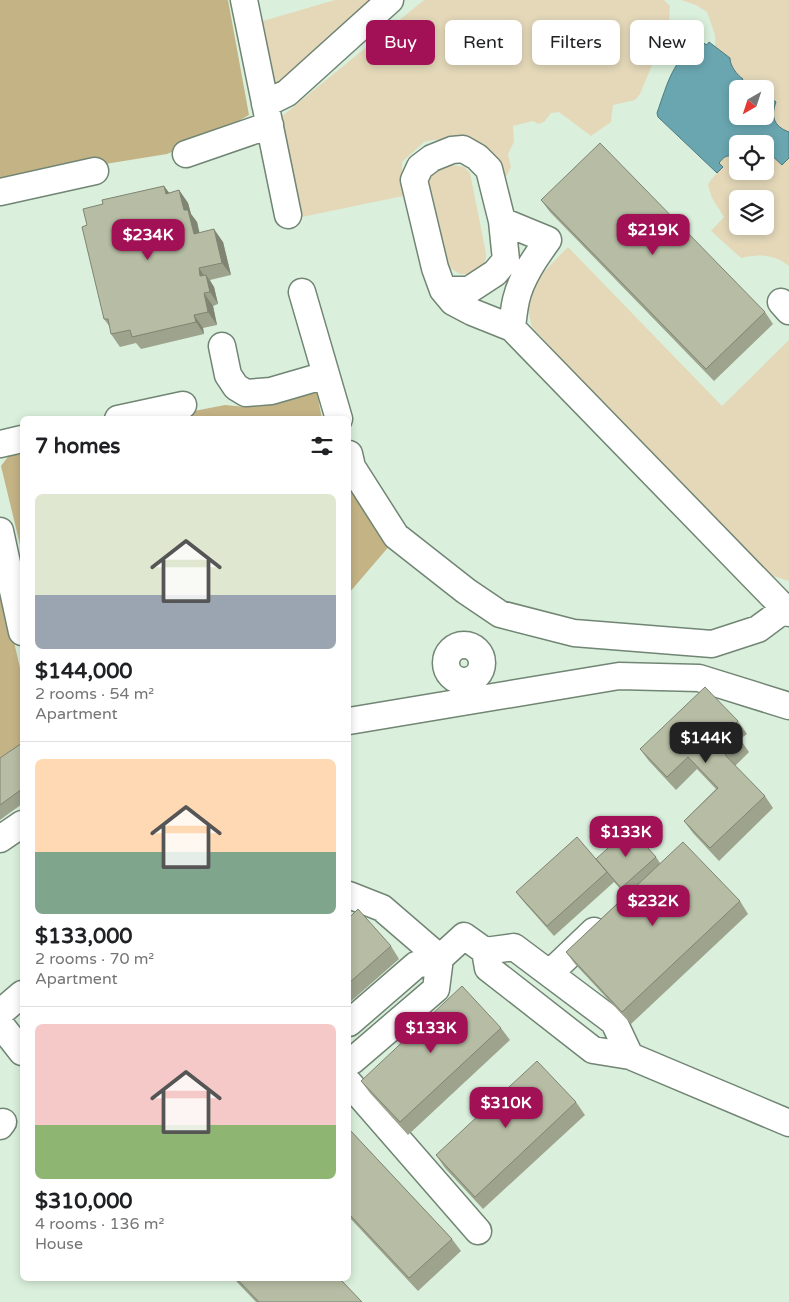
<!DOCTYPE html>
<html lang="en">
<head>
<meta charset="utf-8">
<style>
  body { margin:0; font-family:"Varela Round",sans-serif; background:#f6f6f6; color:#202124; height:100vh; display:flex; flex-direction:column; font-size:19px; white-space:nowrap }
  * { box-sizing:border-box; margin:0 }
  p { font-size:16px; color:#757577 }
  .icon { flex:none; width:28px; height:28px; fill:none; stroke:currentColor; stroke-width:2; stroke-linecap:round; stroke-linejoin:round }
  .map { position:relative; flex:1; overflow:hidden }
  .sheet { position:absolute; left:20px; top:416px; width:331px; height:865px; display:flex; flex-direction:column; background:#fff; border-radius:8px; box-shadow:0 2px 8px #0003 }
  .sheet>* { flex:none }
  .guide { position:absolute; left:366px; top:20px; width:348px; height:45px; display:flex; gap:10px }
  .needle { width:32px; rotate:219deg }
  .fabs { position:absolute; left:729px; top:80px; display:grid; gap:10px }
  .fabs a { display:grid; place-items:center; width:45px; height:45px; border-radius:8px; background:#fff; box-shadow:0 2px 8px #0003; font-size:25px }
  .price { position:absolute; translate:-50% -42px; padding:0 11px; border-radius:10px; background:#a21055; color:#fff; font-size:16px; line-height:32px; filter:drop-shadow(0 1px 2px #0008) }
  .price::after { content:''; position:absolute; left:50%; top:30px; width:15px; height:11px; margin-left:-8px; background:inherit; clip-path:polygon(0 0,100% 0,50% 100%) }
  .price.active { background:#222; color:#fff }
  ul { padding:0; list-style:none }
  li { display:grid; align-content:center; gap:10px; height:265px; padding:0 15px }
  li+li { border-top:1px solid #e0e0e0 }
  li span { display:grid; place-items:center; height:155px; border-radius:8px; color:#555 }
  li>.icon { margin-inline-start:auto }
  span .icon { width:90px; height:90px; fill:#fffc; stroke-width:1 }
  li b { font-size:21px }
  h2 { display:flex; justify-content:space-between; align-items:center; height:60px; padding:0 15px; font-size:21px }
  .chip { padding:0 18px; border-radius:8px; background:#fff; box-shadow:0 2px 8px #0003; font-size:18px; line-height:45px }
  .chip.active { background:#a21055; color:#fff }
  .map>svg:first-child { display:block }
  .green { fill:#e4d8b9; fill-rule:evenodd }
  .forest { fill:#c4b385 }
  .water { fill:#6aa6b0; stroke:#4e7a7f }
  .lines { fill:none; stroke-linecap:round; stroke-linejoin:round }
  .minor-casing { stroke:#708573; stroke-width:29 }
  .minor { stroke:#fff; stroke-width:26 }
  .wall { fill:#9da38d }
  .shaded-wall { fill:#808473 }
  .building { fill:#b7bda4; stroke:#808473 }
</style>
</head>
<body>
<div class="map">
<svg width="789" height="1302" viewBox="0 0 789 1302">
  <rect width="100%" height="100%" fill="#daf0dc"/>
  <path class="green" d="M335 0H374L287 79 276 85 269 81 256 23Z
    M424 0H664L670 6 669 22 665 28 667 44 658 59 652 65 640 94 635 100 613 105 611 122 591 136 559 112 551 113 544 122 538 124 533 121 513 126 514 142 508 154 511 167 505 179 455 139 432 140 424 142 402 162 403 196 302 217 276 121Z
    M681 0H789V266C775 254 758 254 741 258L711 231 724 217 712 198 708 185 710 181 717 173 715 35 707 12 696 5ZM738 89H765V116H738ZM738 144H765V171H738ZM738 199H765V226H738Z
    M453 165 464 167 470 173 486 253C486 256 486 259 485 261 481 270 467 277 458 273 454 271 451 268 447 266L427 177 437 166Z
    M568 247 722 406 789 340V581L770 575 741 551 532 327 525 298 534 282Z"/>
  <path class="forest" d="M0 0H228L249 115 215 134 167 154 0 181Z
    M308 391 317 393 322 419H153L225 405 246 407 266 406 289 400Z
    M22 444V553L1 466 10 454Z
    M349 482 391 544 349 593Z
    M0 580 22 677V743L0 760Z"/>
  <path class="water" d="M700 41 707 45 709 42 730 58C730 66 737 75 743 79L740 84 746 89H738V116H765V102H767L771 98 776 102C771 116 773 126 789 132V158L782 165 769 153 765 152V144H738L737 154 733 157C726 154 723 158 719 163L723 167 717 173 658 117 657 113C668 82 672 61 700 41Z"/>
  <g class="lines">
    <g class="minor-casing">
      <path id="minor" d="M244 0 288 215
        M265 104 287 93 390 0
        M186 154 270 125
        M0 192 95 171
        M502 221 548 240C535 258 521 278 516 300 514 309 513 318 512 328
        M443 290H469L495 273 506 260 502 221 489 169 477 157 463 149 452 150 432 158 420 167 414 180 435 268 443 290 453 302 472 312 512 328 789 613
        M302 292 339 419
        M781 302 789 311
        M222 346 228 375 236 387 246 393 271 391 326 375
        M118 419 183 405
        M0 444 22 439
        M349 454 352 467 396 536 466 591 500 614 574 633 712 644 758 629 785 609H789
        M0 531 22 632
        M446 663a18 18 0 1 1 36 0a18 18 0 1 1-36 0Z
        M349 721 619 676 699 678 789 706
        M0 839 22 824
        M349 895 382 908 440 958
        M550 973 594 931
        M0 1013 22 994
        M349 1023 416 965 440 958 464 936 485 951 514 947 614 1022 630 1056 593 1050 488 968 485 951
        M0 1024 22 1052
        M630 1056 789 1123
        M349 1060 352 1061 436 989 440 958
        M349 1083 478 1231
        M0 1126 3 1122"/>
    </g>
    <use href="#minor" class="minor"/>
  </g>
  <path class="wall" d="M164 186 169 193 179 190 188 203 191 214 197 222 199 233 223 242 231 275 210 280 214 287 218 304 213 306 217 325 203 328 204 334 141 349 136 343 120 347 111 334 110 327 104 319 87 225 103 204Z
    M541 200 765 312 773 324 714 381 550 212Z
    M738 721 747 734 740 739 749 752 735 766 765 796 773 808 719 861 693 833 684 821 716 789 697 769 676 790 649 761 640 749Z
    M22 743V804L0 820V758Z
    M656 857 660 863 740 901 748 914 631 1024 575 964 566 952 626 895 614 882 554 936 523 901 516 892 596 859Z
    M349 918 391 946 399 959 349 1003Z
    M501 1028 510 1040 408 1135 370 1093 361 1081Z
    M576 1102 585 1115 483 1209 445 1168 436 1155Z
    M349 1129 452 1239 461 1251 418 1291 349 1217Z
    M234 1279H340L362 1302H256Z"/>
  <path class="shaded-wall" d="M164 186 173 198 166 194Z
    M179 190 188 203 191 214 197 222 203 247 194 234 184 210Z
    M214 229 223 242 231 275 222 263Z
    M199 268 207 280 206 275 214 287 218 304 210 292 200 276Z
    M204 293 213 306 217 325 208 312Z
    M194 315 203 328 204 334 196 322Z"/>
  <path class="building" d="M600 143 765 312 706 369 541 200Z
    M164 186 166 194 179 190 184 210H188L194 234 214 229 222 263 199 268 200 276 206 275 210 292 204 293 208 312 194 315 196 322 132 337 130 330 111 334 108 319H104L82 227 87 225 83 209 103 204 102 200Z
    M705 687 738 721 730 729 741 740 725 755 765 796 710 848 684 821 718 788 688 757 667 777 640 749Z
    M22 743V789L0 805V758Z
    M630 828 656 857 621 888 596 859Z
    M577 837 607 872 547 926 516 892Z
    M683 842 740 901 622 1012 566 952Z
    M358 909 391 946 349 983V918Z
    M462 986 501 1028 400 1122 361 1081Z
    M537 1061 576 1102 475 1197 436 1155Z
    M349 1129 452 1239 409 1278 349 1214Z
    M237 1279H340L362 1302H259Z"/>
</svg>
<div class="fabs">
<a><svg class="needle" viewBox="-14 -14 28 28"><path d="M0-13l5 13h-10z" fill="#e53935"/><path d="M0 13l5-13h-10z" fill="#757577"/></svg></a>
<a><svg class="icon" aria-label="locate" viewBox="0 0 24 24"><circle cx="12" cy="12" r="6"/><path d="M12 2v4M12 18v4M2 12h4M18 12h4"/></svg></a>
<a><svg class="icon" aria-label="layers" viewBox="0 0 24 24"><path d="M12 4l9 5-9 5-9-5zM3 14l9 5 9-5"/></svg></a>
</div>
<b class="price" style="left:653px;top:256px">$219K</b>
<b class="price" style="left:148px;top:261px">$234K</b>
<b class="price active" style="left:706px;top:764px">$144K</b>
<b class="price" style="left:626px;top:858px">$133K</b>
<b class="price" style="left:653px;top:927px">$232K</b>
<b class="price" style="left:431px;top:1054px">$133K</b>
<b class="price" style="left:506px;top:1129px">$310K</b>
<div class="guide">
<a class="chip active">Buy</a>
<a class="chip">Rent</a>
<a class="chip">Filters</a>
<a class="chip">New</a>
</div>
<section class="sheet">
<h2>7 homes<svg class="icon" aria-label="filters" viewBox="0 0 24 24"><path d="M4 7h16M4 17h16"/><circle cx="9" cy="7" r="2"/><circle cx="15" cy="17" r="2"/></svg></h2>
<ul>
<li><span style="background:linear-gradient(#dfe7d0 65%,#9aa5b1 0)"><svg class="icon" aria-label="home" viewBox="0 0 24 24"><path d="M3 11l9-7 9 7M6 9v11h12V9"/></svg></span><div><b>$144,000</b><p>2 rooms · 54 m²</p><p>Apartment</p></div></li>
<li><span style="background:linear-gradient(#ffd9b3 60%,#7fa58c 0)"><svg class="icon" aria-label="home" viewBox="0 0 24 24"><path d="M3 11l9-7 9 7M6 9v11h12V9"/></svg></span><div><b>$133,000</b><p>2 rooms · 70 m²</p><p>Apartment</p></div></li>
<li><span style="background:linear-gradient(#f6c9c9 65%,#8fb573 0)"><svg class="icon" aria-label="home" viewBox="0 0 24 24"><path d="M3 11l9-7 9 7M6 9v11h12V9"/></svg></span><div><b>$310,000</b><p>4 rooms · 136 m²</p><p>House</p></div></li>
</ul>
</section>
</div>
</body>
</html>
